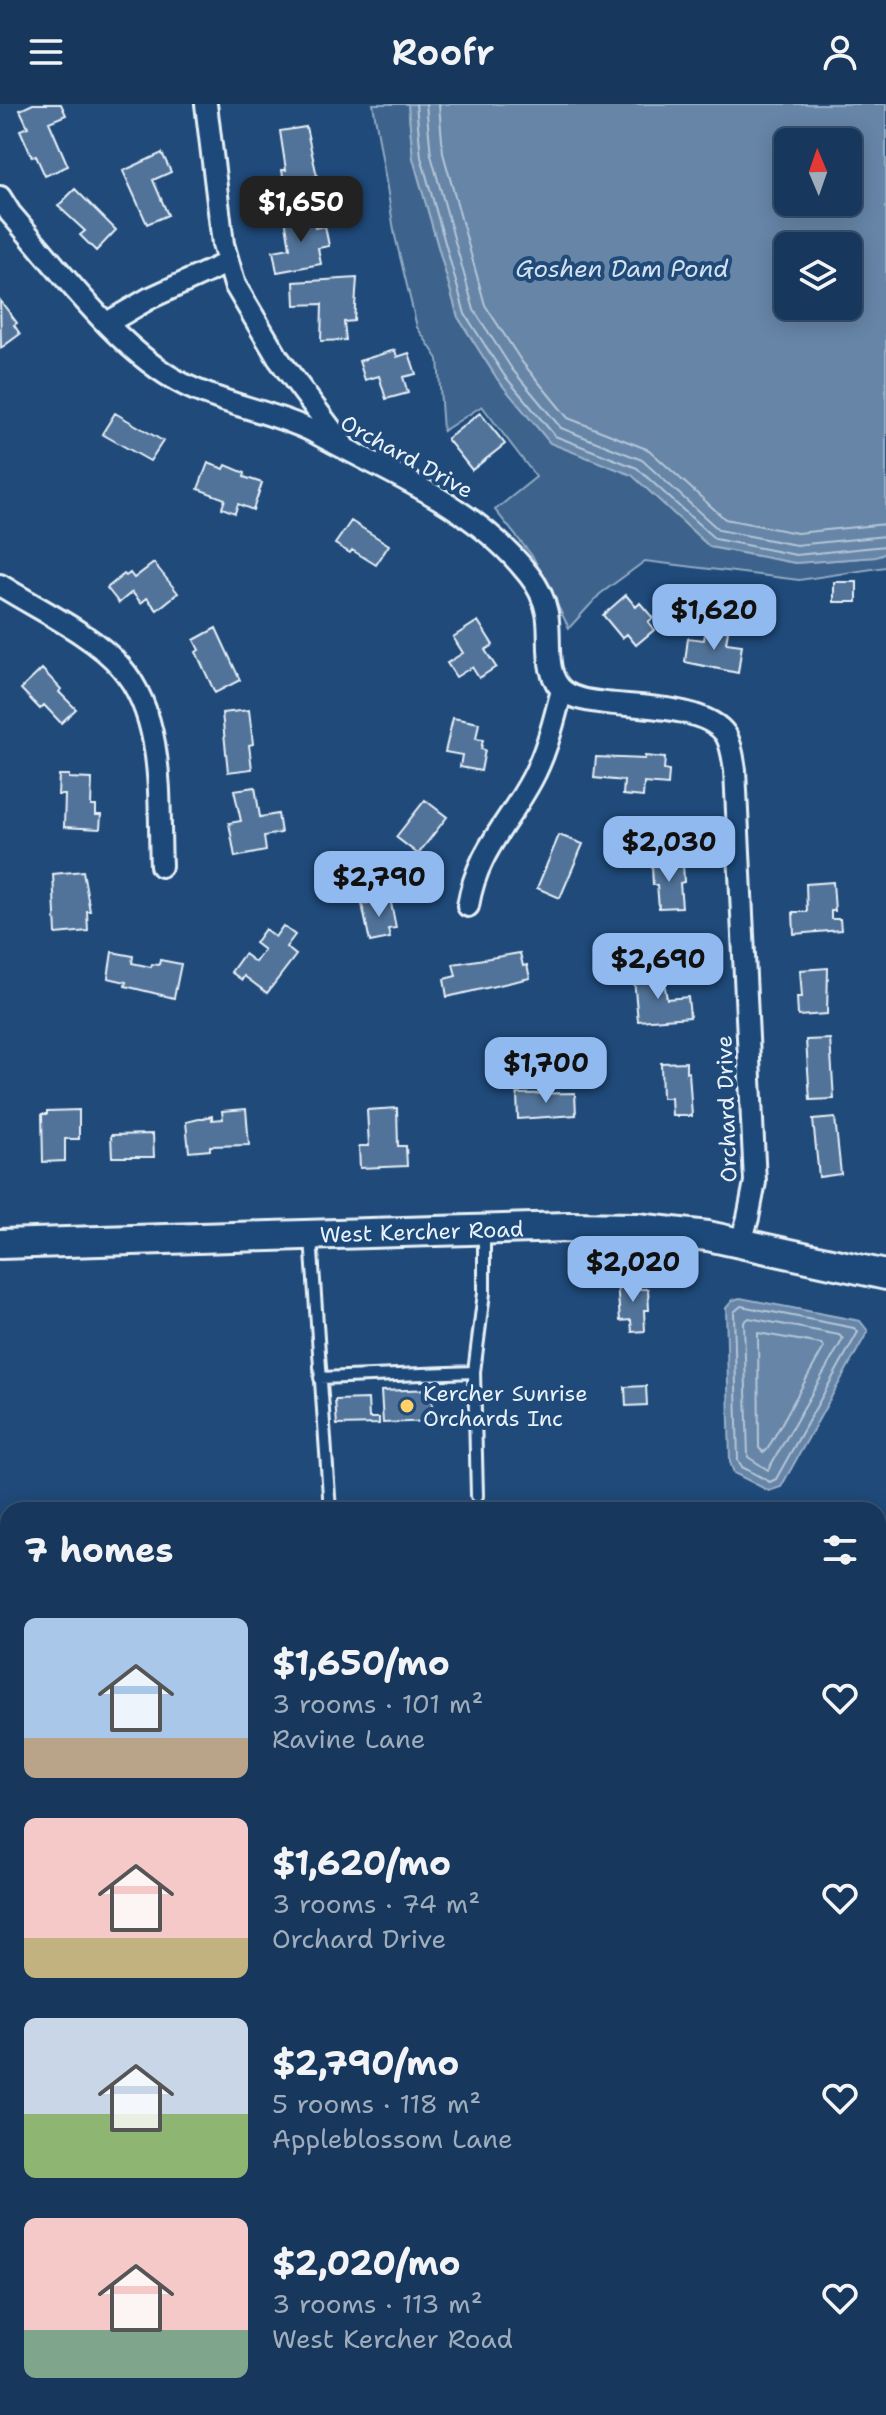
<!DOCTYPE html>
<html lang="en">
<head>
<meta charset="utf-8">
<style>
  body { margin:0; font-family:"Shantell Sans",sans-serif; background:#244365; color:#f1f3f6; height:100vh; display:flex; flex-direction:column; font-size:30px; white-space:nowrap }
  * { box-sizing:border-box; margin:0 }
  p { font-size:26px; color:#9eacbb }
  .icon { flex:none; width:44px; height:44px; fill:none; stroke:currentColor; stroke-width:2; stroke-linecap:round; stroke-linejoin:round }
  .map { position:relative; flex:1; overflow:hidden }
  .details { position:absolute; left:0px; top:1398px; width:886px; height:914px; display:flex; flex-direction:column; background:#17385c; border-radius:24px 24px 0 0; box-shadow:0 4px 20px #0003,0 0 0 2px #365272 }
  .details>* { flex:none }
  .needle { width:52px; rotate:358deg }
  .fabs { position:absolute; left:774px; top:24px; display:grid; gap:16px }
  .fabs a { display:grid; place-items:center; width:88px; height:88px; border-radius:12px; background:#17385c; box-shadow:0 4px 20px #0003,0 0 0 2px #365272; font-size:40px }
  .price { position:absolute; translate:-50% -68px; padding:0 18px; border-radius:16px; background:#90b9f0; color:#111; font-size:26px; line-height:52px; filter:drop-shadow(0 2px 4px #0008) }
  .price::after { content:''; position:absolute; left:50%; top:48px; width:24px; height:18px; margin-left:-12px; background:inherit; clip-path:polygon(0 0,100% 0,50% 100%) }
  .price.selected { background:#222; color:#fff }
  ul { padding:0; list-style:none }
  li { display:flex; align-items:center; gap:24px; height:200px; padding:0 24px }
  li span { display:grid; place-items:center; flex:none; width:224px; height:160px; border-radius:12px; color:#555 }
  li>.icon { margin-inline-start:auto }
  span .icon { width:96px; height:96px; fill:#fffc; stroke-width:1 }
  li b { font-size:34px }
  h2 { display:flex; justify-content:space-between; align-items:center; height:96px; padding:0 24px; font-size:34px }
  header { display:flex; justify-content:space-between; align-items:center; height:104px; padding:0 24px; background:#17385c; font-size:36px; font-weight:600 }
  .map>svg:first-child { display:block }
  .green { fill:#3c628c; stroke:#92aac2; stroke-width:2 }
  .water { fill:#6685a7; stroke:#9ab0c7; stroke-width:2; fill-rule:evenodd }
  .lines { fill:none; stroke-linecap:round; stroke-linejoin:round }
  .shore { stroke:#b4c6d8; stroke-width:2 }
  .building { fill:#517399; stroke:#e8f1f8; stroke-width:2 }
  .service-casing { stroke:#e8f1f8; stroke-width:16 }
  .minor-casing { stroke:#e8f1f8; stroke-width:26 }
  .secondary-casing { stroke:#e8f1f8; stroke-width:34 }
  .service { stroke:#1f4a7a; stroke-width:10 }
  .minor { stroke:#1f4a7a; stroke-width:20 }
  .secondary { stroke:#1f4a7a; stroke-width:28 }
  .poi-dot { fill:#ffd166; stroke:#1f4a7a; stroke-width:3 }
  .labels { text-anchor:middle; stroke-width:8; stroke-linejoin:round; paint-order:stroke }
  .street-label { font-size:22px; fill:#e8f1f8; stroke:#1f4a7a }
  .poi-label { font-size:22px; fill:#e8f1f8; stroke:#1f4a7a; text-anchor:start }
  .water-label { font-size:24px; font-style:italic; fill:#d4e1ec; stroke:#1f4a7a }
</style>
</head>
<body>
<header><svg class="icon" aria-label="menu" viewBox="0 0 24 24"><path d="M4 6h16M4 12h16M4 18h16"/></svg>Roofr<svg class="icon" aria-label="person" viewBox="0 0 24 24"><circle cx="12" cy="8" r="4"/><path d="M4 21q1-7 8-7t8 7"/></svg></header>
<div class="map">
<svg width="886" height="2311" viewBox="0 0 886 2311">
  <rect width="100%" height="100%" fill="#1f4a7a"/>
  <filter id="ink" filterUnits="userSpaceOnUse"><feTurbulence type="fractalNoise" baseFrequency=".0125" numOctaves="2"/><feDisplacementMap in="SourceGraphic" scale="16" xChannelSelector="R" yChannelSelector="G"/><feConvolveMatrix kernelMatrix="1 2 1 2 8 2 1 2 1" color-interpolation-filters="sRGB"/></filter>
  <g filter="url(#ink)">
    <path class="green" d="M373 0H408L413 54 458 213 498 276 550 339 632 371 710 443 795 459 876 453 886 449V463L799 476 645 457 600 490 569 524 533 453 495 406 536 373 482 302 443 327 438 255 417 223 395 132Z
      M886 1917V2311H848L834 2304H878V1919Z
      M8 2169V2304H618L627 2311H0V2170Z"/>
    <path class="water" d="M408 0H886V449L876 453 795 459 710 443 632 371 550 339 498 276 458 213 413 54ZM848 38V98H788V38ZM848 142V202H788V142Z
      M740 1194 860 1217 868 1227 781 1383 769 1387 734 1369 730 1358 726 1204 733 1196Z
      M878 1625H886V1917L878 1919Z
      M545 2304H834L848 2311H548Z"/>
    <g class="lines">
      <path class="shore" d="M416 0 421 53 465 210 504 271 555 332 637 364 715 435 796 451 886 442
        M426 0 431 51 474 206 512 265 561 324 642 356 719 426 796 441 886 432
        M439 0 443 49 485 201 522 258 568 314 649 346 725 415 797 429 886 420
        M741 1202 854 1224 858 1228 776 1375 770 1378 742 1363 738 1356 734 1208Z
        M749 1214 839 1231 843 1235 768 1366 748 1353 744 1218Z
        M758 1229 821 1240 824 1243 767 1346 763 1348 759 1344Z"/>
    </g>
    <path class="building" d="M33 0H61L66 11 49 18 68 62 45 72 36 52 32 53 20 26 28 23 20 6Z
      M306 23 317 72 314 73 316 81 312 82 314 91 287 96 282 66H286L280 27Z
      M162 49 171 68 153 76 168 111 147 120 123 67Z
      M75 85 116 126 96 147 80 131 85 127 58 102Z
      M312 110 315 124 325 122 329 142 318 144 321 160 277 168 273 147 290 144 285 114Z
      M357 174 354 217 344 218 346 236 321 237 322 200 295 201 294 178Z
      M0 196 17 219 14 221 20 230 1 244Z
      M395 246 397 253 409 249 416 270 403 273 408 289 386 295 379 272 365 276 359 257Z
      M115 309 163 337 150 357 102 330Z
      M480 309 505 340 472 366 447 335Z
      M208 359 224 365 226 361 245 369 244 373 262 379 253 406 238 400 235 409 222 404 225 395 198 385Z
      M351 417 389 441 376 461 352 446 350 449 335 440Z
      M154 459 178 489 157 506 147 494 141 499 132 488 119 499 107 484 124 470 126 472 130 469 134 474Z
      M834 478H857V498H834Z
      M626 491 636 503 640 499 653 514 648 518 654 526 636 541 627 530 622 534 603 511Z
      M478 517 493 541 485 546 496 563 479 574 472 563 456 573 447 559 463 549 453 533Z
      M216 524 240 576 215 589 196 548 199 546 194 536Z
      M706 524 728 527 726 539 742 541 738 569 685 558 688 534 704 536Z
      M42 565 61 585 59 588 76 605 61 619 44 601 40 605 21 585Z
      M249 606 253 640 249 641 252 665 228 668 222 609Z
      M453 614 479 619 476 635 483 636 481 645 485 646 481 667 460 663 462 651 445 648Z
      M645 652 665 654 664 666 669 667 668 681 644 679 643 693 623 691 624 677 594 674 596 653 645 655Z
      M59 671H69V674L92 675 91 702H96V711H101L100 725 64 723 65 691H58Z
      M255 683 260 713 278 710 281 729 264 732 266 747 235 753 229 719 241 717 234 686Z
      M425 696 447 713 418 750 396 733Z
      M559 731 583 740 560 794 537 784Z
      M683 759 684 778 680 779 682 803 659 804 657 781H653L652 762Z
      M83 767 90 807H87L88 827 56 830 53 770Z
      M833 778 835 807H831V815H840L841 826 794 830 793 808H807L806 780Z
      M390 794 396 824 388 825 390 834 370 838 362 800Z
      M283 822 295 831 286 843 296 851 267 889 244 872 242 876 231 868 244 850 255 858 264 846 255 839 265 825 275 833Z
      M112 848 133 852 132 859 151 863 152 860 159 861 160 856 181 860 174 894 125 882 126 878 108 874Z
      M520 849 523 862 527 861 530 874 447 893 444 875 456 872 453 860Z
      M828 864 827 910 798 912 797 893H802L800 866Z
      M663 872 667 895 688 893 690 913 638 917 634 875Z
      M830 935 834 995 810 996 806 936Z
      M686 958V969L689 968 692 1012H672L671 994H662L661 959Z
      M575 989 576 1011 518 1015 517 990Z
      M397 1004 398 1042H406L407 1062 360 1064 359 1042H369L367 1006Z
      M246 1005 249 1041 210 1042V1046L189 1048 186 1018 212 1012V1016L223 1015 222 1007Z
      M79 1006V1035H65V1057L43 1058 42 1010H47V1007Z
      M835 1014 841 1070 819 1073 813 1016Z
      M153 1030 154 1053H112L111 1031Z
      M639 1177V1185H648L649 1206H644L645 1227 632 1228 631 1216 620 1217 617 1178Z
      M646 1282 647 1301 626 1302 625 1283Z
      M432 1285 433 1317 383 1319 381 1287Z
      M368 1295 369 1314H379V1320L337 1321 335 1296Z
      M532 1401V1406H489L488 1403Z"/>
    <g class="lines">
      <g class="service-casing">
        <path id="service" d="M311 1134 330 1406
          M320 1274 474 1268
          M477 1392 474 1268 484 1189V1129
          M878 1934 886 1933
          M878 2066 886 2065
          M878 2160H886
          M878 2252 886 2254"/>
      </g>
      <g class="minor-casing">
        <path id="minor" d="M206 0 223 140 235 181 278 254 343 341
          M0 93 10 109C58 164 120 249 185 281 225 301 271 307 312 327 387 369 474 400 529 471 538 482 544 494 547 509 552 533 542 572 565 588 577 596 592 597 606 599 639 603 707 602 726 631 732 642 733 654 735 666L755 1078 748 1114 741 1138
          M107 219 150 194 227 159
          M0 481C36 504 94 531 121 563 166 615 158 698 161 762
          M468 802C477 747 507 722 532 675 547 647 554 616 562 586"/>
      </g>
      <g class="secondary-casing">
        <g id="secondary">
          <path id="s1" d="M0 1140 568 1123 637 1124 708 1132 886 1171"/>
        </g>
      </g>
      <use href="#service" class="service"/>
      <use href="#minor" class="minor"/>
      <use href="#secondary" class="secondary"/>
    </g>
  </g>
  <circle class="poi-dot" cx="407" cy="1302" r="8"/>
  <g class="labels">
    <g class="street-label">
      <text transform="translate(407 352) rotate(29)" y="8">Orchard Drive</text>
      <text transform="translate(726 1005) rotate(-92)" y="8">Orchard Drive</text>
      <text dy="8" stroke="none"><textPath href="#s1" startOffset="422">West Kercher Road</textPath></text>
    </g>
    <g class="poi-label">
      <text x="423" y="1297">Kercher Sunrise<tspan x="423" dy="25">Orchards Inc</tspan></text>
    </g>
    <g class="water-label">
      <text x="622" y="173">Goshen Dam Pond</text>
    </g>
  </g>
</svg>
<div class="fabs">
<a><svg class="needle" viewBox="-14 -14 28 28"><path d="M0-13l5 13h-10z" fill="#e53935"/><path d="M0 13l5-13h-10z" fill="#9eacbb"/></svg></a>
<a><svg class="icon" aria-label="layers" viewBox="0 0 24 24"><path d="M12 4l9 5-9 5-9-5zM3 14l9 5 9-5"/></svg></a>
</div>
<b class="price selected" style="left:301px;top:140px">$1,650</b>
<b class="price" style="left:714px;top:548px">$1,620</b>
<b class="price" style="left:669px;top:780px">$2,030</b>
<b class="price" style="left:379px;top:815px">$2,790</b>
<b class="price" style="left:658px;top:897px">$2,690</b>
<b class="price" style="left:546px;top:1001px">$1,700</b>
<b class="price" style="left:633px;top:1200px">$2,020</b>
<section class="details">
<h2>7 homes<svg class="icon" aria-label="filters" viewBox="0 0 24 24"><path d="M4 7h16M4 17h16"/><circle cx="9" cy="7" r="2"/><circle cx="15" cy="17" r="2"/></svg></h2>
<ul>
<li><span style="background:linear-gradient(#a9c7e8 75%,#b9a48a 0)"><svg class="icon" aria-label="home" viewBox="0 0 24 24"><path d="M3 11l9-7 9 7M6 9v11h12V9"/></svg></span><div><b>$1,650/mo</b><p>3 rooms · 101 m²</p><p>Ravine Lane</p></div><svg class="icon" aria-label="heart" viewBox="0 0 24 24"><path d="M12 20l-8-8c-3-5 5-10 8-4 3-6 11-1 8 4z"/></svg></li>
<li><span style="background:linear-gradient(#f6c9c9 75%,#c2b280 0)"><svg class="icon" aria-label="home" viewBox="0 0 24 24"><path d="M3 11l9-7 9 7M6 9v11h12V9"/></svg></span><div><b>$1,620/mo</b><p>3 rooms · 74 m²</p><p>Orchard Drive</p></div><svg class="icon" aria-label="heart" viewBox="0 0 24 24"><path d="M12 20l-8-8c-3-5 5-10 8-4 3-6 11-1 8 4z"/></svg></li>
<li><span style="background:linear-gradient(#c9d6e8 60%,#8fb573 0)"><svg class="icon" aria-label="home" viewBox="0 0 24 24"><path d="M3 11l9-7 9 7M6 9v11h12V9"/></svg></span><div><b>$2,790/mo</b><p>5 rooms · 118 m²</p><p>Appleblossom Lane</p></div><svg class="icon" aria-label="heart" viewBox="0 0 24 24"><path d="M12 20l-8-8c-3-5 5-10 8-4 3-6 11-1 8 4z"/></svg></li>
<li><span style="background:linear-gradient(#f6c9c9 70%,#7fa58c 0)"><svg class="icon" aria-label="home" viewBox="0 0 24 24"><path d="M3 11l9-7 9 7M6 9v11h12V9"/></svg></span><div><b>$2,020/mo</b><p>3 rooms · 113 m²</p><p>West Kercher Road</p></div><svg class="icon" aria-label="heart" viewBox="0 0 24 24"><path d="M12 20l-8-8c-3-5 5-10 8-4 3-6 11-1 8 4z"/></svg></li>
</ul>
</section>
</div>
</body>
</html>
